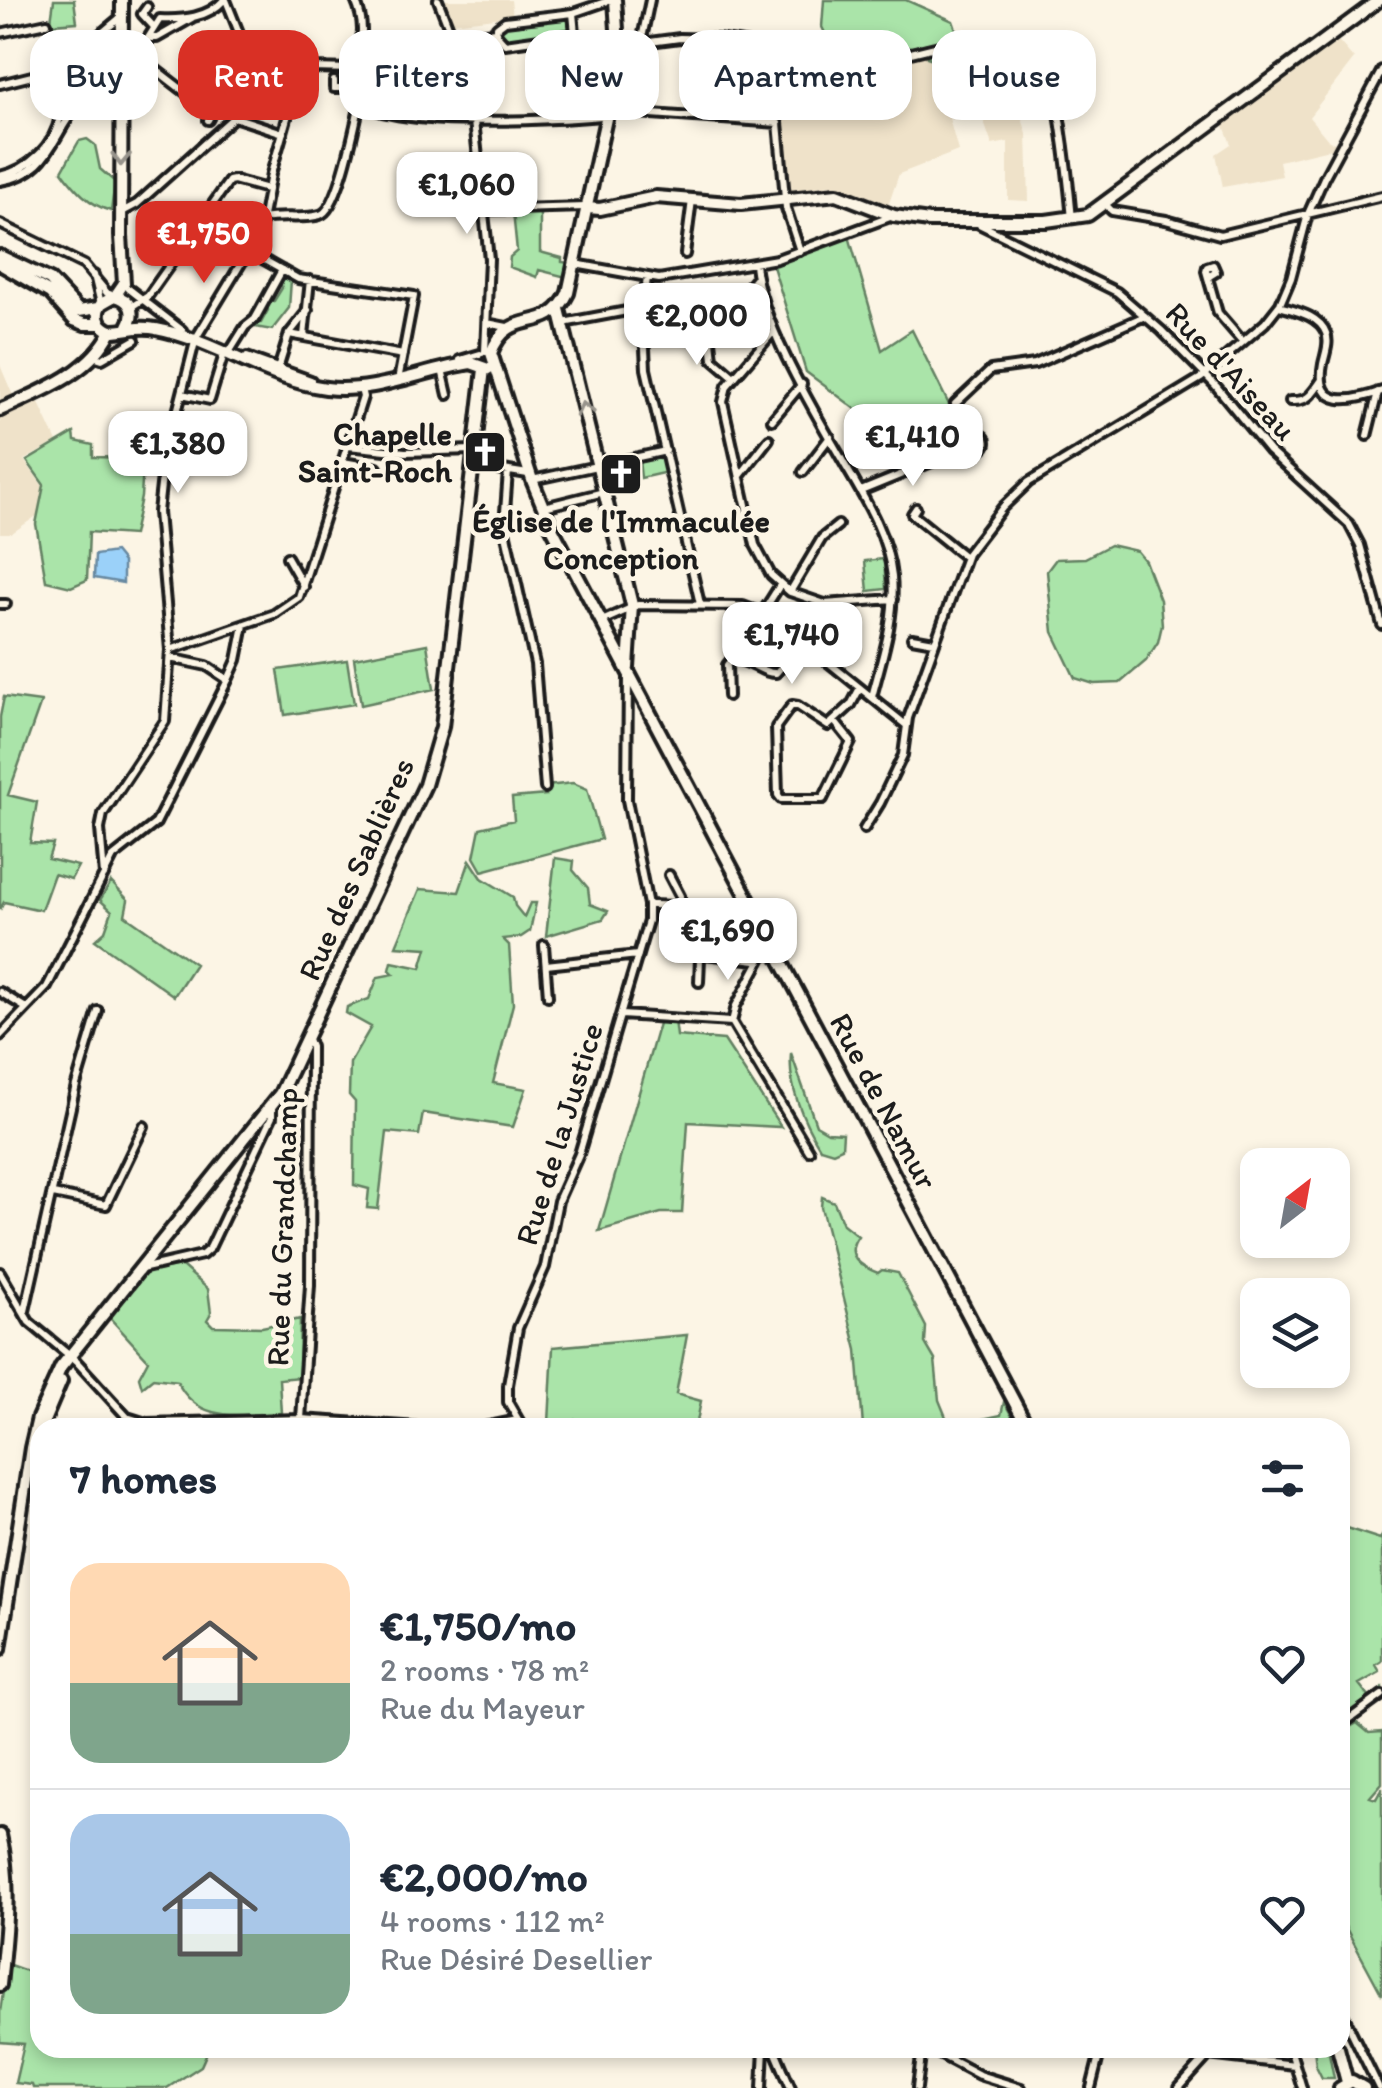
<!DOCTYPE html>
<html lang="en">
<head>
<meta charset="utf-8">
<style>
  body { margin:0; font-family:Itim,sans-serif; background:#f6f6f7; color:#1f2937; height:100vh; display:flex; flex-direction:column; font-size:38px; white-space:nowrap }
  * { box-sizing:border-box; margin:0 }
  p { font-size:32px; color:#747a83 }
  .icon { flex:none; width:55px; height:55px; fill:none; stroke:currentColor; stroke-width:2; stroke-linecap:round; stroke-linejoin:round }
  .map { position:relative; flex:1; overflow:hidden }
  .sheet { position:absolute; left:30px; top:1418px; width:1320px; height:640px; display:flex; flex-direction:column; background:#fff; border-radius:30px; box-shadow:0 5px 15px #0003 }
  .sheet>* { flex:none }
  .banner { position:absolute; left:30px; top:30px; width:1322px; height:90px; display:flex; gap:20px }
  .needle { width:65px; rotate:31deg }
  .controls { position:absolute; left:1240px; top:1148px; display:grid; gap:20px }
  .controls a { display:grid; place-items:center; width:110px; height:110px; border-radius:20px; background:#fff; box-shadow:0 5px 15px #0003; font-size:50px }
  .price { position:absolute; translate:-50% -85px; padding:0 22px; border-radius:20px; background:#fff; color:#222; font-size:32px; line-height:65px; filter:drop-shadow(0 2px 5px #0008) }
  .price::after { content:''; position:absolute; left:50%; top:60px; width:30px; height:22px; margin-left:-15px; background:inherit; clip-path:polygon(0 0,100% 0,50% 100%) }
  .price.selected { background:#d93025; color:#fff }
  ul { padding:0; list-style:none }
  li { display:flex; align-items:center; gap:30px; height:250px; padding:0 40px }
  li+li { border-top:2px solid #e0e1e3 }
  li span { display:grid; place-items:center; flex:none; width:280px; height:200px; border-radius:30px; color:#555 }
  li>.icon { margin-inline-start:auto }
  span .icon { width:120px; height:120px; fill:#fffc; stroke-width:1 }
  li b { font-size:42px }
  h2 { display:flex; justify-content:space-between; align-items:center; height:120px; padding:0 40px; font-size:42px }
  .pill { padding:0 35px; border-radius:30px; background:#fff; box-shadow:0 5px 15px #0003; font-size:35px; line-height:90px }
  .pill.selected { background:#d93025; color:#fff }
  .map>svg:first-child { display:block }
  .built { fill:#efe2c9 }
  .green { fill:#aae4a9; stroke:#638062; stroke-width:2.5 }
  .water { fill:#9bd1f9; stroke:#6889a1; stroke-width:2.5 }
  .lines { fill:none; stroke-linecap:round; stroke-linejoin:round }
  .minor-casing { stroke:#1c1c1c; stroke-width:14 }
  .major-casing { stroke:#1c1c1c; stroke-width:18 }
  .minor { stroke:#fcf5e5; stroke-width:6 }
  .major { stroke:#fcf5e5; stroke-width:10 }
  .oneway { stroke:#97938b }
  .labels { text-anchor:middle; stroke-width:9; stroke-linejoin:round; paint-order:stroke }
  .street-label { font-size:32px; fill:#1c1c1c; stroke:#fcf5e5 }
  .poi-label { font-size:32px; font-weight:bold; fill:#1c1c1c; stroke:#fcf5e5; text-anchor:end }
</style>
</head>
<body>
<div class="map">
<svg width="1382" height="2088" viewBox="0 0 1382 2088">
  <rect width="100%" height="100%" fill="#fcf5e5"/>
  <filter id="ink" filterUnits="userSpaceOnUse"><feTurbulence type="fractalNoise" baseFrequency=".01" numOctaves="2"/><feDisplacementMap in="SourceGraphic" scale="20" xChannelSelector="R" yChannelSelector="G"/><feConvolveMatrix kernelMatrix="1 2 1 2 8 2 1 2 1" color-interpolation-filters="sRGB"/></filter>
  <g filter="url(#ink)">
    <path class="built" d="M443 0H511L513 16 453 23Z
      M1336 38 1354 59 1309 117 1329 141 1338 144 1334 152 1329 149 1279 161 1282 176 1223 187 1216 154 1231 144 1223 123Z
      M1000 50 1027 134 1029 201 1008 200V142L992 145 973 91 943 96 958 151 899 174 887 209 831 185 787 191 778 56 883 68 931 53 934 61Z
      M0 365 14 398 32 388 57 442 24 460 43 486 38 515 12 533H0Z"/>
    <path class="green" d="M54 0H74L77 22 53 24 51 21Z
      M824 0H906L953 21 957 32 1001 43C985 55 946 64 927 57L925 44 872 57 835 53 822 27Z
      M566 16 571 26 567 33 507 40 501 32 508 23Z
      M87 139 95 145 100 169 115 182 111 211C89 205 75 189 62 171L79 141Z
      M513 212 540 213V252L562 258V262L569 263 566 277 539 270 537 277 509 267 510 257 517 251Z
      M849 236 882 350 912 330 967 441 895 470 876 424 806 372 772 263Z
      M283 277 291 280 289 308 272 330 249 326 253 322 261 323 268 310 266 303 274 301 282 288 279 279Z
      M74 433 75 441 93 445V457L133 458 143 466 141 497 133 535 89 532 87 580 71 587 46 581 36 524 44 485 27 461Z
      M663 454 667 472 641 478 639 460Z
      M1110 545 1137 551 1145 561 1160 600 1162 625 1158 642 1146 661 1120 683 1094 684 1075 678 1053 632 1047 571 1056 559 1085 558Z
      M884 559 886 589 868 591 865 561Z
      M427 644 434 689 361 705 354 658Z
      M347 660 354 704 285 715 278 670Z
      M4 697 41 702 8 795 37 802 30 843 53 844 48 859 78 866 71 879 54 874 41 910 4 902 0 910V717Z
      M573 783 587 789 601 839 482 871 474 857 480 828 514 820 512 798 546 795 547 786Z
      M555 858 574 861 573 870 588 888 590 904 608 911 603 919 546 936Z
      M470 860 482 878 513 897 515 906 524 917 530 903H536L530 931 521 937 503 939 509 945 513 1004 493 1083 526 1089 513 1127 423 1113 419 1135 387 1132 378 1209 367 1208 369 1189 354 1185 355 1102 349 1095 350 1063 371 1027 346 1013 347 1007 369 999 378 977 394 974 390 970 392 962 421 968 427 948 396 946 420 889 459 892Z
      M111 882 128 900 125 915 195 964 174 996 95 940 105 931 112 911 100 900Z
      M660 1020H675L677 1036 724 1040 781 1127 688 1122 682 1213H661L599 1231Z
      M791 1053 816 1125 828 1132 843 1133 842 1148 833 1152 820 1148C802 1119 788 1087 791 1053Z
      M822 1197 834 1202 843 1224 858 1236C844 1255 860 1266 878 1273L882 1270 898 1273 926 1327 925 1343 935 1360 939 1400 950 1427H863L857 1350 821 1207Z
      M182 1266 208 1289 211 1313 207 1320 213 1326 262 1327 300 1319 299 1377 279 1379 281 1413C241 1414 198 1425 177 1381L153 1378 142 1387 139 1377 148 1360 110 1318 126 1293 148 1272Z
      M687 1335 676 1394 701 1401 696 1427H588L575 1420 572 1427H558L549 1423 553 1347Z
      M1004 1402 1018 1427H959L969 1422 1001 1415Z
      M1340 1526 1380 1539 1382 1536V1661L1376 1665 1380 1672 1359 1684 1370 1698 1382 1688V1694L1340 1723Z
      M1357 1723 1369 1733 1382 1732V1783L1370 1797 1376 1799 1382 1788V1995L1340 1917V1733Z
      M40 1950V2048H209L201 2066 167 2088H33L32 2085 15 2083 24 2044 0 2042V2012L7 1964 35 1974Z
      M1314 2048H1328L1334 2078H1322L1316 2066Z"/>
    <path class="water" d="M115 552 123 562V583L94 578 95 555Z"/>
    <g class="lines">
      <g class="minor-casing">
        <path id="minor" d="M226 0 242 40 312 68
          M355 0C359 9 362 20 362 30 362 52 343 75 356 98 376 131 569 120 608 115
          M438 0 452 36
          M147 7 142 14 154 27
          M573 13 575 34 505 44 496 34 497 27 505 21 573 13 611 0
          M0 33 47 23
          M575 34 627 45 680 38 717 39 851 60 878 61 976 37 1038 35C1057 71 1068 175 1072 219
          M148 38 160 19C183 20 208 18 224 0
          M199 43 213 84
          M641 43 650 0
          M359 45 496 32
          M137 55 207 109 211 114 208 120
          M124 62 137 55 148 38H157L192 18
          M334 81V88H354
          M0 84 68 67 85 47 121 17
          M609 111 778 123 786 208 800 251
          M474 121 489 259 485 352
          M0 176C28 170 55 146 60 116 62 100 61 84 68 68
          M0 181C48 174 51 139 75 109 88 93 107 80 123 68
          M1106 205 1112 211 1166 220 1220 235 1382 196
          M483 210 586 207
          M122 212 137 204 234 117 283 133
          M263 219C281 215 303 220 320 215 339 210 355 124 360 103
          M0 224 84 265 107 293 114 296
          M979 224 1117 292 1162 331 1216 386 1269 451 1349 524 1360 545 1382 625
          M248 251 298 279 414 296 399 375
          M685 254 692 200
          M575 264 659 279 777 259 893 216
          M755 264C761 324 814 411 845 465 865 499 888 536 892 577 896 617 882 658 872 697
          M94 275 101 304
          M1208 277 1216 272 1213 265 1207 267 1206 271 1218 313 1243 342
          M647 278 643 308 646 369 700 604
          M129 289 182 330 181 333
          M1279 306C1295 311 1319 315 1326 333 1330 343 1325 354 1323 364 1314 411 1354 401 1382 391
          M131 307 148 296 229 181 234 180 267 189
          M487 323 507 327
          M563 323 643 308
          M774 331 727 386 723 402 755 545 771 575 790 592 825 604 893 599
          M289 334 403 355
          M304 336 310 280
          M196 338 260 232 271 174 293 97 312 68 352 69
          M230 351 245 327 255 319 282 270
          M93 356 102 359 135 340
          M247 357 311 380
          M460 360 480 354
          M278 369 289 334 308 310
          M442 369 448 395
          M734 377 713 359 710 332 756 278
          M182 394 210 400 224 354
          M1290 401C1308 402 1311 395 1321 381
          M955 404 991 370 1035 364 1145 316
          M772 420 802 384
          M972 442a7 7 0 1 1 14 0a7 7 0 1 1-14 0Z
          M1367 436 1378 392
          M348 446 405 452 474 450
          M343 462 377 468
          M472 465 528 474
          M163 467 181 469 192 460 195 442
          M508 471 504 526 535 664 545 788
          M803 472 830 437
          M740 476 769 439
          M532 480 666 451
          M861 491 973 445
          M544 507 604 492
          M916 508 912 514 965 557
          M287 557 304 587
          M790 592 822 538 838 525
          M0 604H6
          M763 612 780 585
          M602 621 638 605 743 606 772 617 906 725
          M912 638 934 642
          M170 650 274 614 299 597 363 397 361 389
          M170 658 207 666 228 680
          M728 696 727 665 732 659C752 660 762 674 776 673L803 642
          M835 722 851 742 823 799H781L778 795 776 727 792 705 798 706 828 726 851 705 860 688
          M864 829 880 803 903 755 908 718 967 554 1003 507 1029 482 1201 378 1265 323 1280 304 1291 278 1308 214 1324 178 1382 70
          M104 875 100 829 103 814 165 721 170 650 158 512 163 467 195 342
          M669 875 680 896 681 906
          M648 905C691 904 690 915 705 954L756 960 776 948
          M544 945 548 996
          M546 965 638 955
          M699 982 700 958 705 954
          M0 992 26 1008
          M621 1015 732 1022
          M732 1022 809 1151
          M732 1022 736 1006 761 959
          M0 1036 47 987 113 857 156 823 228 680 237 660 244 625
          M53 1194 106 1205 144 1126
          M141 1269 202 1255 210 1248 272 1117V1108
          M0 1272 29 1322 76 1361 127 1417 146 1423 301 1419 433 1428
          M25 1311 76 1085 98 1011
          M301 1419 310 1285 311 1047 308 1039
          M479 1428 517 1420
          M523 1428 508 1402V1385L518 1328 545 1267 558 1201 579 1154 648 921V905L627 800 628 676
          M1340 1726 1382 1695
          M1340 2008 1379 2088
          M774 2048 791 2088
          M928 2048 979 2075 1021 2088
          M1290 2048 1302 2088
          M1208 2055 1295 2065
          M762 2088 764 2048
          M917 2088 922 2048
          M1091 2088 1101 2048
          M1179 2088 1215 2048"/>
      </g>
      <g class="major-casing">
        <path id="major" d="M588 208 600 209 656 197 741 204 837 194 894 216 929 221H1046L1088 215 1379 0
          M0 256 50 280 79 311 98 308
          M0 264 50 293 74 320 85 324H100
          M115 296C130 299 136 312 128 326
          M559 309 632 605 628 668
          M111 331C127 331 139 325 156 329 215 340 266 380 326 388 375 394 423 370 471 363L488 369
          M111 331C99 326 94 316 101 304L115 296 124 283 121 236 122 0
          M491 353 532 480 551 526 1028 1428
          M491 353C510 304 547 338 568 293L619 59 615 0
          M0 410C41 391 90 374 111 331
          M41 1428 61 1381
          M0 1649 31 1448 38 1418 61 1367 280 1094 425 785 442 727 484 369
          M0 1835C12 1885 5 1934 0 1985
          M1338 2048 1347 2082
          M1340 2088 1352 2081 1364 2088"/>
      </g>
      <use href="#minor" class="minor"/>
      <use href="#major" class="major"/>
    </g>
    <defs><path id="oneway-chevron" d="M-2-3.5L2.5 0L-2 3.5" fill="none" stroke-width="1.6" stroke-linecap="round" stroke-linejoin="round" transform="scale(2.5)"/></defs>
    <g class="oneway">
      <use href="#oneway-chevron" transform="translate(121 159) rotate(92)"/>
      <use href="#oneway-chevron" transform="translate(584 409) rotate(-104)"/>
    </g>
  </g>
  <defs>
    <g id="church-square" transform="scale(2.25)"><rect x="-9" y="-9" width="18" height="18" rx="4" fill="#1c1c1c" stroke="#fcf5e5"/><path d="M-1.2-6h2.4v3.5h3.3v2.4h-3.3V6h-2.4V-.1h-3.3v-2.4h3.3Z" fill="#fff"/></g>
  </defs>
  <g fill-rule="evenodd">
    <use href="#church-square" x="485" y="452"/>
    <use href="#church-square" x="621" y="474"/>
  </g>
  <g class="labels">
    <g class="street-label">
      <text transform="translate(1231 371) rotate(47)" y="11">Rue d'Aiseau</text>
      <text transform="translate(356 869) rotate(-66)" y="11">Rue des Sablières</text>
      <text transform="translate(884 1101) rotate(62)" y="11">Rue de Namur</text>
      <text transform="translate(559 1134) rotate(-73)" y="11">Rue de la Justice</text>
      <text transform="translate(282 1227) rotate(-88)" y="11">Rue du Grandchamp</text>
    </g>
    <g class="poi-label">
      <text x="452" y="445">Chapelle<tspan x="452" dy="37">Saint-Roch</tspan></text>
      <text x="621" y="532" text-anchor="middle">Église de l'Immaculée<tspan x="621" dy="37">Conception</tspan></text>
    </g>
  </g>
</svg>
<div class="controls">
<a><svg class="needle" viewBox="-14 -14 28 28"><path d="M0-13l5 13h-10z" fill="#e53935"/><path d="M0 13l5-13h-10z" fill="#747a83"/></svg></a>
<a><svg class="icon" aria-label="layers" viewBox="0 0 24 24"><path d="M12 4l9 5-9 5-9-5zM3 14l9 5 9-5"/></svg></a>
</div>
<b class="price" style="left:467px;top:237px">€1,060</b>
<b class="price selected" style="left:204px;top:286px">€1,750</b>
<b class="price" style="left:697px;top:368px">€2,000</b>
<b class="price" style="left:913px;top:489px">€1,410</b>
<b class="price" style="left:178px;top:496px">€1,380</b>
<b class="price" style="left:792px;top:687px">€1,740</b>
<b class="price" style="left:728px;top:983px">€1,690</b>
<div class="banner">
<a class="pill">Buy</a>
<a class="pill selected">Rent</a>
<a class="pill">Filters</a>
<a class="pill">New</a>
<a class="pill">Apartment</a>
<a class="pill">House</a>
</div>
<section class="sheet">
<h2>7 homes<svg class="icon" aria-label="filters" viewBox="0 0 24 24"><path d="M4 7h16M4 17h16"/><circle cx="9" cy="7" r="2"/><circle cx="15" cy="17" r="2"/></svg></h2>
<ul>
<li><span style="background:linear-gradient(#ffd9b3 60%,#7fa58c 0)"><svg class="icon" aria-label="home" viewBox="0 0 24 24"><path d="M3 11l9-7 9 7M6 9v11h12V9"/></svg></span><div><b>€1,750/mo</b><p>2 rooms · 78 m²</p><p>Rue du Mayeur</p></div><svg class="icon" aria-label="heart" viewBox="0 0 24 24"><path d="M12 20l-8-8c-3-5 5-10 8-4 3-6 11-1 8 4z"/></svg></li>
<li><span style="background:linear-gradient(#a9c7e8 60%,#7fa58c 0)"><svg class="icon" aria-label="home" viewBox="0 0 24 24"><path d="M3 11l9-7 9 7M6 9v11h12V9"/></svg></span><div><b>€2,000/mo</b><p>4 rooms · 112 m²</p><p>Rue Désiré Desellier</p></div><svg class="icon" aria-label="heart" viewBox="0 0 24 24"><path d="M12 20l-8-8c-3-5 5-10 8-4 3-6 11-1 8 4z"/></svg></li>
</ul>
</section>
</div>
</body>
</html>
